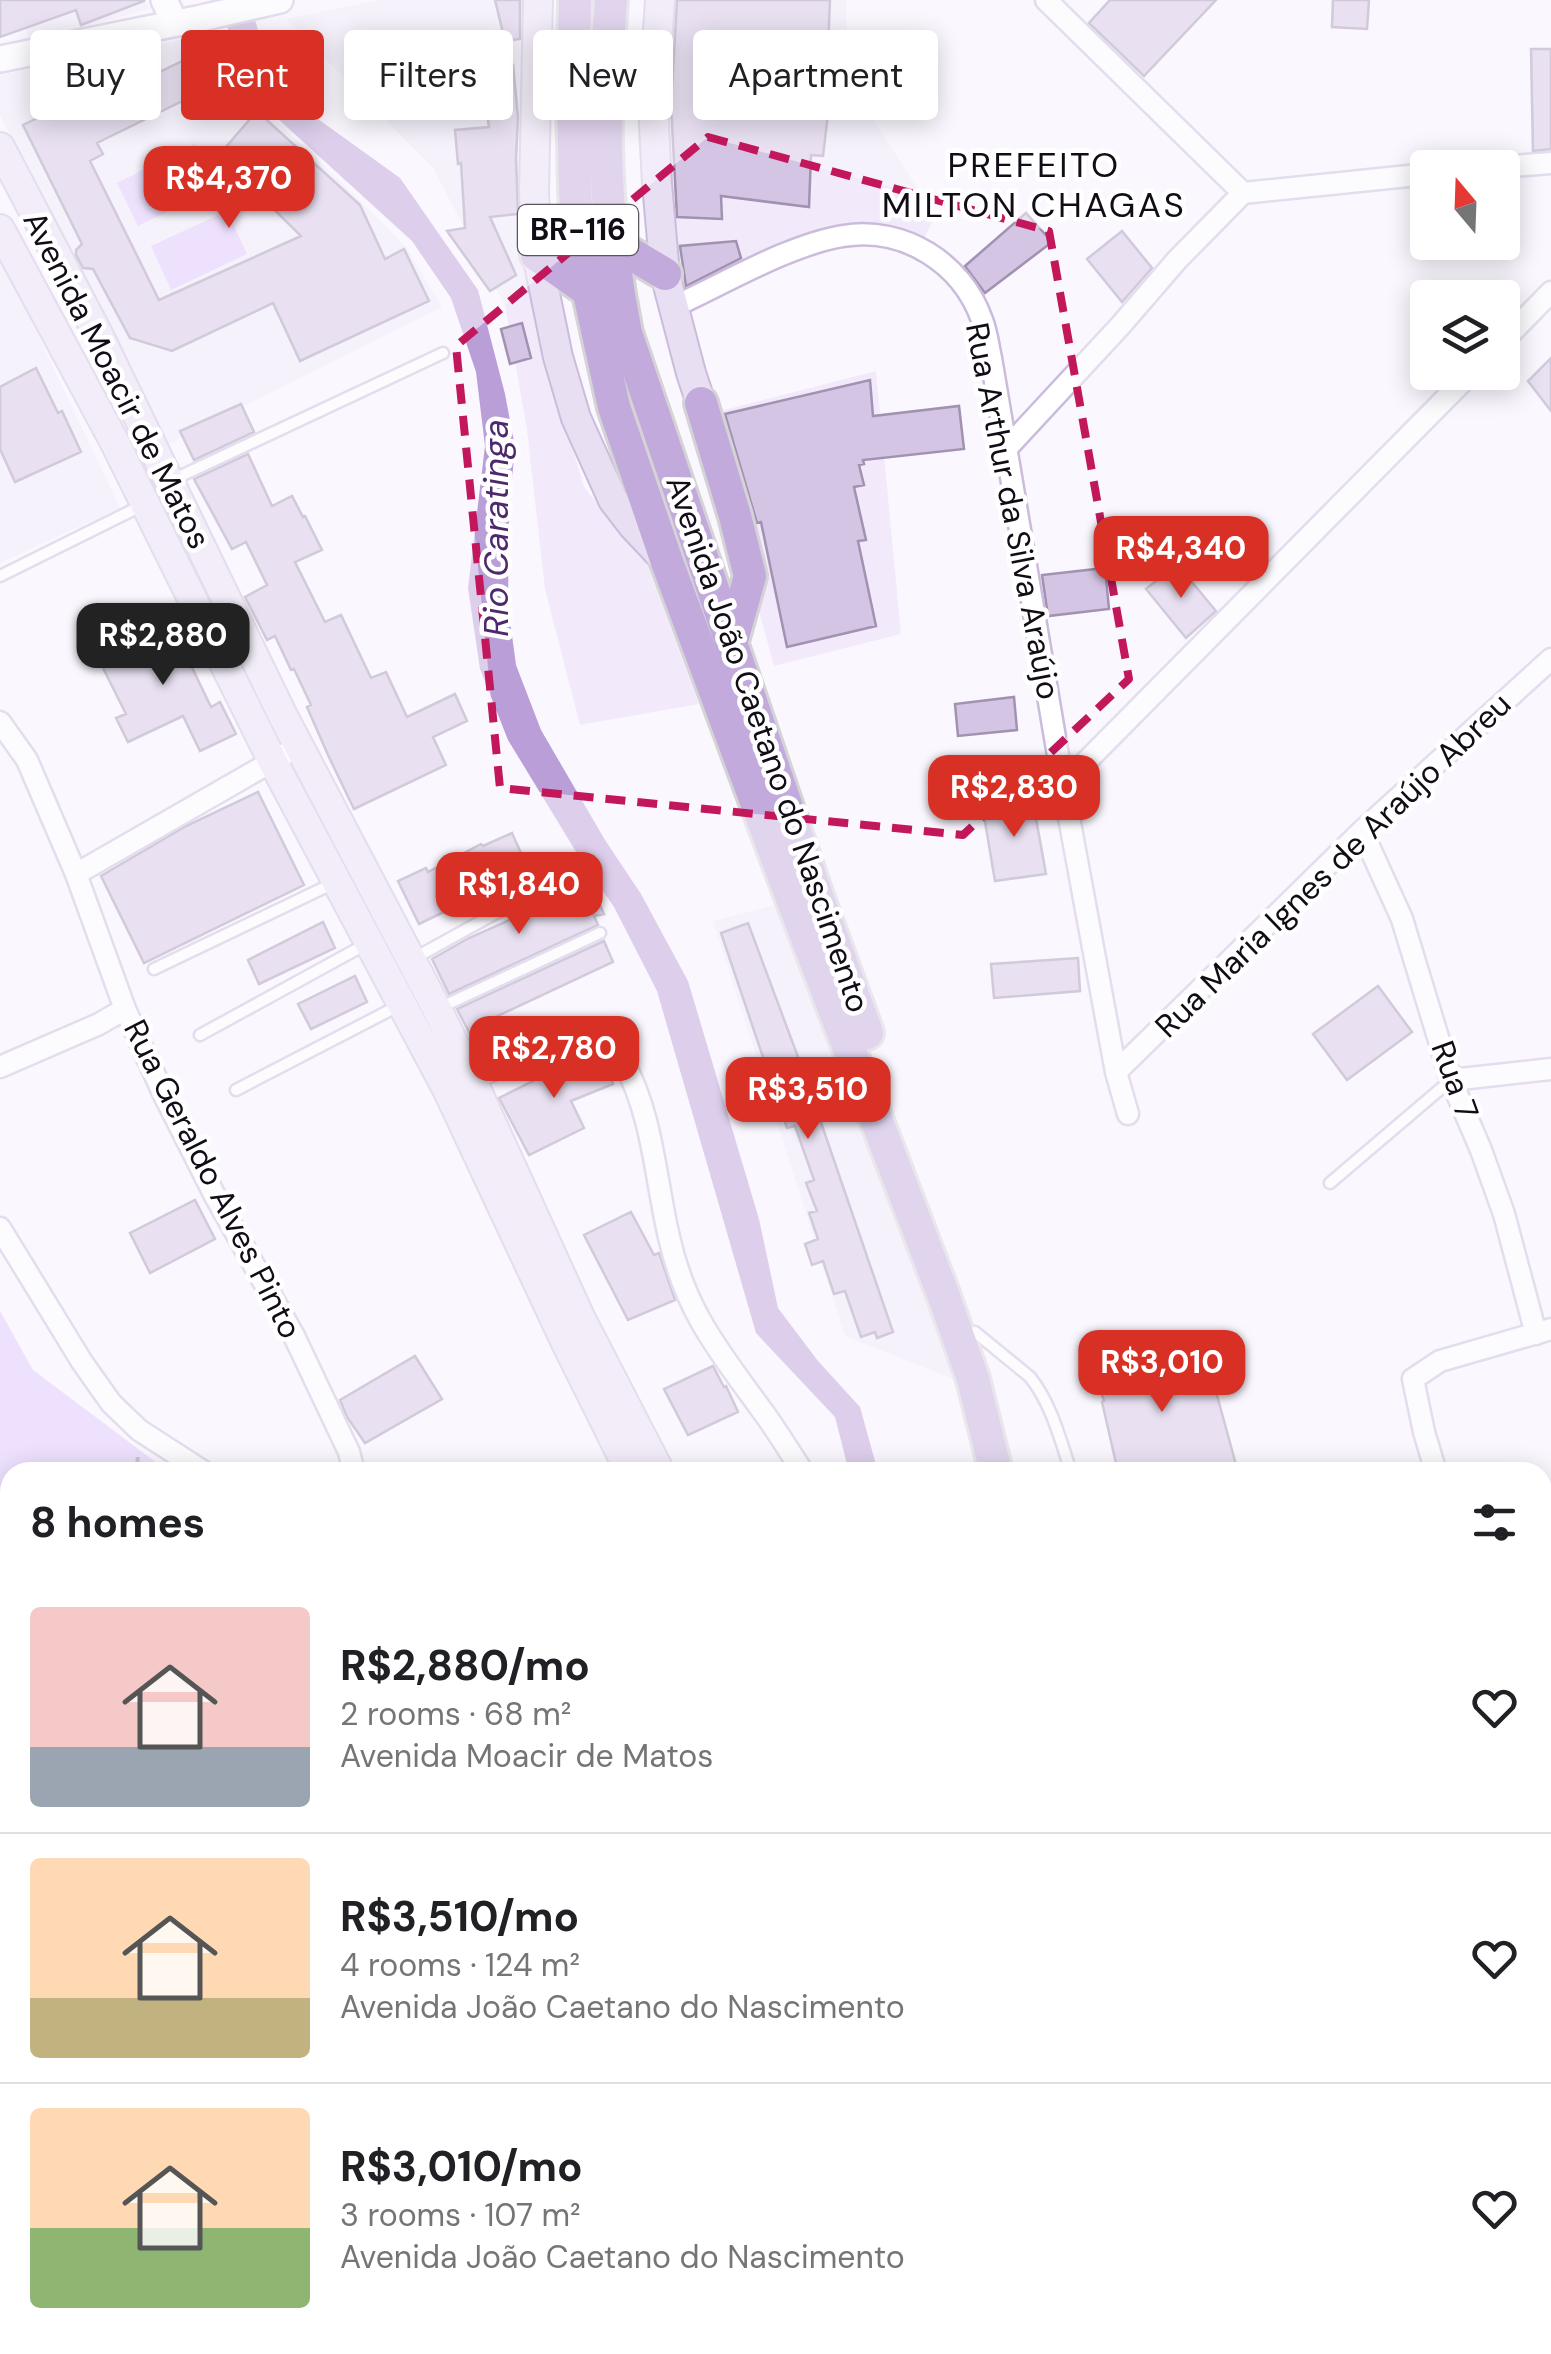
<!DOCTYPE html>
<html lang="en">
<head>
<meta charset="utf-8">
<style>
  body { margin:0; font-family:"DM Sans",sans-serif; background:#f6f6f6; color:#202124; height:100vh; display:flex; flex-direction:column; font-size:38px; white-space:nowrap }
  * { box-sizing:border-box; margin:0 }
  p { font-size:32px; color:#757577 }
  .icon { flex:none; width:55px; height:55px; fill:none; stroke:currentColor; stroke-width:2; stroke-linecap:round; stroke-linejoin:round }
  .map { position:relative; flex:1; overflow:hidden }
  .side { position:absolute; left:0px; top:1462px; width:1552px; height:892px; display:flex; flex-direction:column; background:#fff; border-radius:30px 30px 0 0; box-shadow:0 5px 25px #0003 }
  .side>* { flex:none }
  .hud { position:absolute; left:30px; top:30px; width:1000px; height:90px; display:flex; gap:20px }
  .needle { width:65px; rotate:341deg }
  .tools { position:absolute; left:1410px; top:150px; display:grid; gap:20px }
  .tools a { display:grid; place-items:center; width:110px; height:110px; border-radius:10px; background:#fff; box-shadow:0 5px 25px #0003; font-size:50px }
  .price { position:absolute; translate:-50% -85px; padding:0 22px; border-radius:20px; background:#d93025; color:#fff; font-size:32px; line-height:65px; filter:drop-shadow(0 2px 5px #0008) }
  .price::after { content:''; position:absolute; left:50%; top:60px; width:30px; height:22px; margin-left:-15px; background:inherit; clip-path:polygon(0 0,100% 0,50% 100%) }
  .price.current { background:#222; color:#fff }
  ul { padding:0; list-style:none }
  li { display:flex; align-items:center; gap:30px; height:250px; padding:0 30px }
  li+li { border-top:2px solid #e0e0e0 }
  li span { display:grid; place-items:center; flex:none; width:280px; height:200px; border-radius:10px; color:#555 }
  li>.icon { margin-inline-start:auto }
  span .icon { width:120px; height:120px; fill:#fffc; stroke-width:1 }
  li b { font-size:42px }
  h2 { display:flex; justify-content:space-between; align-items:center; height:120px; padding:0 30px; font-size:42px }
  .pill { padding:0 35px; border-radius:10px; background:#fff; box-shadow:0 5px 25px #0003; font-size:35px; line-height:90px }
  .pill.current { background:#d93025; color:#fff }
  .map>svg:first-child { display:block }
  .built { fill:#f2eafa }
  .green { fill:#e1c5fe }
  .water { fill:#ba9ed7 }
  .building { fill:#d5c5e5; stroke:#a092b0; stroke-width:2.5 }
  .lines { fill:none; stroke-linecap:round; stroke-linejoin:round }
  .service-casing { stroke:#cbbcdc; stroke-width:15 }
  .minor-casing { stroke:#cbbcdc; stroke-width:25 }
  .tertiary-casing { stroke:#cbbcdc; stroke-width:30 }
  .secondary-casing { stroke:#cbbcdc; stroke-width:32 }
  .trunk-casing { stroke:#d4d3d5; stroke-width:38 }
  .path { stroke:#908c95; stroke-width:4; stroke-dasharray:5 5; stroke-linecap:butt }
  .service { stroke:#fff; stroke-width:10 }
  .minor { stroke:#fff; stroke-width:20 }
  .tertiary { stroke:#fff; stroke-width:25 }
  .secondary { stroke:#e8dff2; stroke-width:28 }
  .trunk { stroke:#c3aadc; stroke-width:32 }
  .marked { fill:none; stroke:#c2185b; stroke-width:8; stroke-dasharray:20 12; stroke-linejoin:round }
  .labels { text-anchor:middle; stroke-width:9; stroke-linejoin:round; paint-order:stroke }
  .shield { fill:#fff; stroke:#58555c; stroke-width:2.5 }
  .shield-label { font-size:30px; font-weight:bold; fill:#110c16 }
  .street-label { font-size:32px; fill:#110c16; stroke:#fff }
  .neighbourhood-label { font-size:35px; letter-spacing:2.5px; fill:#110c16; stroke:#fff }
  .water-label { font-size:35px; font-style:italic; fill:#4f296d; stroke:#fff }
</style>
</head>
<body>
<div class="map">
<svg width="1551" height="2354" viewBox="0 0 1551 2354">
  <rect width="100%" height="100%" fill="#faf7fe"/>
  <path class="built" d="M18 0H144L150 9 29 41Z
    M379 0H529L541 342 584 487 647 563 699 704 580 725 545 589 527 430 505 305 433 168 286 19Z
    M666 0H846L848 81 935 215 924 239 869 223 829 229 675 294 664 97Z
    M202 36 258 104 360 200 406 247 442 307 165 446 0 115V75Z
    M0 260 30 318 120 508 0 563Z
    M876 371 901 634 774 666 705 415Z
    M778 904 966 1384 845 1336 713 921Z
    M1086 2345H1211L1212 2354H1086Z"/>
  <path class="green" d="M195 144 216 188 138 226 117 183Z
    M227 211 247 254 171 290 151 246Z
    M0 1311 33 1370 157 1463V1472H10V1640L0 1642Z"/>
  <path class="water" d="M223 0H249L267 60 311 114 400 178 478 290 505 394 515 447 509 512 508 606 516 665 541 730 605 840 641 894 688 981 759 1219 778 1308 818 1361 860 1407 878 1472H849L835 1417 756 1333 657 991 614 907 578 855 508 740 480 669 468 588 485 446 476 372 451 298 412 241 265 107C234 72 230 44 223 0Z"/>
  <path class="building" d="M0 0H144V1L81 25 76 10 0 37Z
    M495 0H520V39L505 41Z
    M677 0H830L828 48 857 50 863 102 830 97 823 156 811 155 809 207 721 196 722 219 677 217 671 106Z
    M1110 0H1216L1144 76 1089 23Z
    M1333 0H1369L1367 29 1332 27Z
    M1531 49H1551V149L1533 151Z
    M205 50 221 82 97 143 103 154 90 161 159 300 301 236 219 155 257 111 360 205 385 259 404 249 429 301 300 361 273 303 172 351 130 338 93 269 83 268 76 255V250L82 244 23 125 64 105 69 116Z
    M513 65 518 117 516 158 518 214 490 217 516 275 490 291 447 231 465 228 461 163 458 164 455 130 489 127 480 70Z
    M1026 213 1052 242 985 293 965 266Z
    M1122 231 1152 268 1122 302 1087 259Z
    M736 241 741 258 686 286 680 246Z
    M522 323 531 358 510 364 501 329Z
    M1551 358V411L1528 381Z
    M36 368 58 413 62 411 81 452 15 482 0 449V387Z
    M870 380 873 416 959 406 964 449 863 460 864 464 859 465 864 485 854 487 866 540 858 541 876 626 787 647 761 522 757 523 725 414Z
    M241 404 254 432 194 460 180 431Z
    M248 454 272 506 292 496 303 517 305 516 322 550 295 562 325 622 341 615 371 678 386 672 407 717 455 694 467 721 433 737 446 765 354 809 328 755 307 707 311 705 294 669 291 670 275 636 267 640 245 597 267 585 246 542 232 549 194 479Z
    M1177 564 1216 611 1186 638 1146 589Z
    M1105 568 1109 609 1048 616 1042 575Z
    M176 620 192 652 186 655 211 707 220 702 236 734 200 751 183 716 128 742 116 718 126 714 98 658Z
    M1014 697 1017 730 958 736 955 704Z
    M258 792 304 885 144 963 101 876 186 826Z
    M1033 802 1046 874 995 881 982 804Z
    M512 833 529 871 419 924 398 881 426 868 428 872 481 844 483 846Z
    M570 886 573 893 592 886 604 914 594 916 598 925 449 994 432 959 469 938 532 910 530 904 549 894Z
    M323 922 335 948 259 984 248 960Z
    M748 923 804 1073 893 1332 877 1338 875 1332 861 1337 845 1291 834 1294 823 1261 812 1265 805 1244 818 1239 809 1213 817 1211 806 1183 814 1180 795 1126 787 1128 721 933Z
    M604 941 613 962 491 1019 494 1025 471 1036 457 1009Z
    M1078 958 1080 991 994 998 991 964Z
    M355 976 367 1002 311 1029 298 1004Z
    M1378 986 1412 1032 1347 1080 1313 1034Z
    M599 1050 613 1084 571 1101 584 1128 529 1155 499 1098 543 1076 542 1074Z
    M195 1200 215 1239 150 1273 130 1233Z
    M631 1212 654 1255 659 1253 675 1300 628 1320 584 1235Z
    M1144 1337 1158 1379 1207 1359 1238 1472H1118L1102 1402 1104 1401 1090 1358Z
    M415 1356 442 1399 365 1443 347 1417 340 1400Z
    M713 1366 724 1387 726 1386 738 1412 688 1435 664 1389Z"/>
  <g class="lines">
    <g class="service-casing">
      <path id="service" d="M170 481 443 353
        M0 576 143 505
        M411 960 554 881
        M154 969 336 882
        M437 1009 600 933
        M200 1035 368 943
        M236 1090 400 1005
        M1330 1183 1451 1080
        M975 1332 1030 1377C1052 1405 1060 1439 1071 1472"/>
    </g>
    <g class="minor-casing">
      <path id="minor" d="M1046 0 1243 193
        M1488 168 1551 163
        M673 307C724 284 788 245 843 236 904 226 962 263 982 320 987 332 988 345 991 358L1063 785 1116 1072 1128 1114
        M1502 342 1551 292
        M1007 448 1121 325 1177 260 1243 193 1428 174
        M0 722 27 760 76 874 125 1009 163 1093 214 1194 294 1336 349 1452 354 1472
        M1063 785 1472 372
        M1362 831 1402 919 1451 1080 1481 1150 1504 1214 1536 1334
        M76 874 299 746
        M0 1067 99 1024 125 1009
        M1116 1072 1362 831 1551 659
        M1451 1080 1551 1069
        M463 1084C485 1073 586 1027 605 1037 613 1042 619 1054 623 1061 653 1116 655 1177 669 1237 685 1310 718 1350 761 1409 776 1429 789 1451 803 1472
        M0 1228 82 1362 111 1403 139 1430 204 1472
        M1436 1472 1424 1432 1413 1379 1440 1361 1551 1329
        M1542 1554 1551 1552
        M1542 1791 1551 1788
        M0 1929 10 1928
        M1542 2011H1551
        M0 2217 10 2216
        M1427 2345 1429 2354
        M69 2354 76 2345
        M581 2354 583 2345"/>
    </g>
    <g class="tertiary-casing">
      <path id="tertiary" d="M164 0 175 23
        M0 59 197 19 280 0"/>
    </g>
    <g class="secondary-casing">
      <path id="secondary" d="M538 0 534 193 537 255 558 357 576 418 613 500 633 526 666 561
        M660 0 653 106 657 184 665 274 691 373 701 403
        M0 147 98 334 283 716 437 1009 472 1080 580 1317 660 1472
        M0 229 114 441 273 762 448 1091 566 1343 630 1472
        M915 2345V2354
        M977 2354 978 2345"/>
    </g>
    <g class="trunk-casing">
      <path id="trunk" d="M575 0 573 92 575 190 579 248 614 407 667 562 797 912 943 1294 973 1379 996 1472
        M611 0C602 113 603 221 626 333L818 899 867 1033
        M611 242 665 274
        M537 255 587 290
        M701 403 735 516 750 576 731 644
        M1052 2345 1057 2354
        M1025 2354 1026 2345"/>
    </g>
    <path class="path" d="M137 1472 138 1452
      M0 1671 10 1668
      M284 2345 285 2354"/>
    <use href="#service" class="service"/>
    <use href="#minor" class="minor"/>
    <use href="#tertiary" class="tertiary"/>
    <use href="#secondary" class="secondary"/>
    <use href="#trunk" class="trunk"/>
  </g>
  <path d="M0 0H1551V2354H0ZM708 137 1049 231 1129 679 963 835 500 788 456 346Z" fill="#faf7fe" fill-opacity=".55" fill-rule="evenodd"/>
  <path class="marked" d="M708 137 1049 231 1129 679 963 835 500 788 456 346Z"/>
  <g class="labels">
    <rect class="shield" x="518" y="205" width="120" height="50" rx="8"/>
    <g class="shield-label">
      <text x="578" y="240">BR-116</text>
    </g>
    <g class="street-label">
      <text transform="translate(117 380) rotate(63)" y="11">Avenida Moacir de Matos</text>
      <text transform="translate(1013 511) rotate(79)" y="11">Rua Arthur da Silva Araújo</text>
      <text transform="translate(768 744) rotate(71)" y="11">Avenida João Caetano do Nascimento</text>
      <text transform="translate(1333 865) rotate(-44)" y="11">Rua Maria Ignes de Araújo Abreu</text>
      <text transform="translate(1455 1080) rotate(70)" y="11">Rua 7</text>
      <text transform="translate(213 1179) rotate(63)" y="11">Rua Geraldo Alves Pinto</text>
    </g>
    <g class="neighbourhood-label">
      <text x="1034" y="177">PREFEITO<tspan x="1034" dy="40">MILTON CHAGAS</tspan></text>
    </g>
    <g class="water-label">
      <text transform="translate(496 528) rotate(-90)" y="12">Rio Caratinga</text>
    </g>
  </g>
</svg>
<div class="tools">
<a><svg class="needle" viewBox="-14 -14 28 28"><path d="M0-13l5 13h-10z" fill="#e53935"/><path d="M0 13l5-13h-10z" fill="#757577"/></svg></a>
<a><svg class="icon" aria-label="layers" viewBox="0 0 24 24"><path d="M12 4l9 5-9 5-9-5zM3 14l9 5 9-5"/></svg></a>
</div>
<b class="price" style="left:229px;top:231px">R$4,370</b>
<b class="price" style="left:1181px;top:601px">R$4,340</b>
<b class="price current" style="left:163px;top:688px">R$2,880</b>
<b class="price" style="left:1014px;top:840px">R$2,830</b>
<b class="price" style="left:519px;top:937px">R$1,840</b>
<b class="price" style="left:554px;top:1101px">R$2,780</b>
<b class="price" style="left:808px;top:1142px">R$3,510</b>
<b class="price" style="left:1162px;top:1415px">R$3,010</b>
<div class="hud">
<a class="pill">Buy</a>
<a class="pill current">Rent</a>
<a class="pill">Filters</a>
<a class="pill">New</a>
<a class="pill">Apartment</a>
</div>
<section class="side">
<h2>8 homes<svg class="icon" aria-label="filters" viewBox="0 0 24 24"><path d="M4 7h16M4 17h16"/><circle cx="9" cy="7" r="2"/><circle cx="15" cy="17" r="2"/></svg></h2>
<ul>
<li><span style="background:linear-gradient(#f6c9c9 70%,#9aa5b1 0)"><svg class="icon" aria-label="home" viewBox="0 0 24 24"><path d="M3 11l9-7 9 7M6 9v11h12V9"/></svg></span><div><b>R$2,880/mo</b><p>2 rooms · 68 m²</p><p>Avenida Moacir de Matos</p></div><svg class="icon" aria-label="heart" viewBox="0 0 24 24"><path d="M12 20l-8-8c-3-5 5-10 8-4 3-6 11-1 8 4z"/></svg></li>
<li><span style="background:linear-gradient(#ffd9b3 70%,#c2b280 0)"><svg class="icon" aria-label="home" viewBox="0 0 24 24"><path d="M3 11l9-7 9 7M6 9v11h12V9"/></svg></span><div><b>R$3,510/mo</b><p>4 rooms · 124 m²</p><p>Avenida João Caetano do Nascimento</p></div><svg class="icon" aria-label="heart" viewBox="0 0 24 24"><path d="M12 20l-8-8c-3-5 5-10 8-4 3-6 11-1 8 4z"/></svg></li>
<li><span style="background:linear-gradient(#ffd9b3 60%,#8fb573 0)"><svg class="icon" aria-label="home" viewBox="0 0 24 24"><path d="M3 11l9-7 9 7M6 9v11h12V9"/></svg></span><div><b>R$3,010/mo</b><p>3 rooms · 107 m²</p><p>Avenida João Caetano do Nascimento</p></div><svg class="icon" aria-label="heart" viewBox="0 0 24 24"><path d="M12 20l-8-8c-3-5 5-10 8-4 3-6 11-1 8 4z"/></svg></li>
</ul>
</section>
</div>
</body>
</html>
